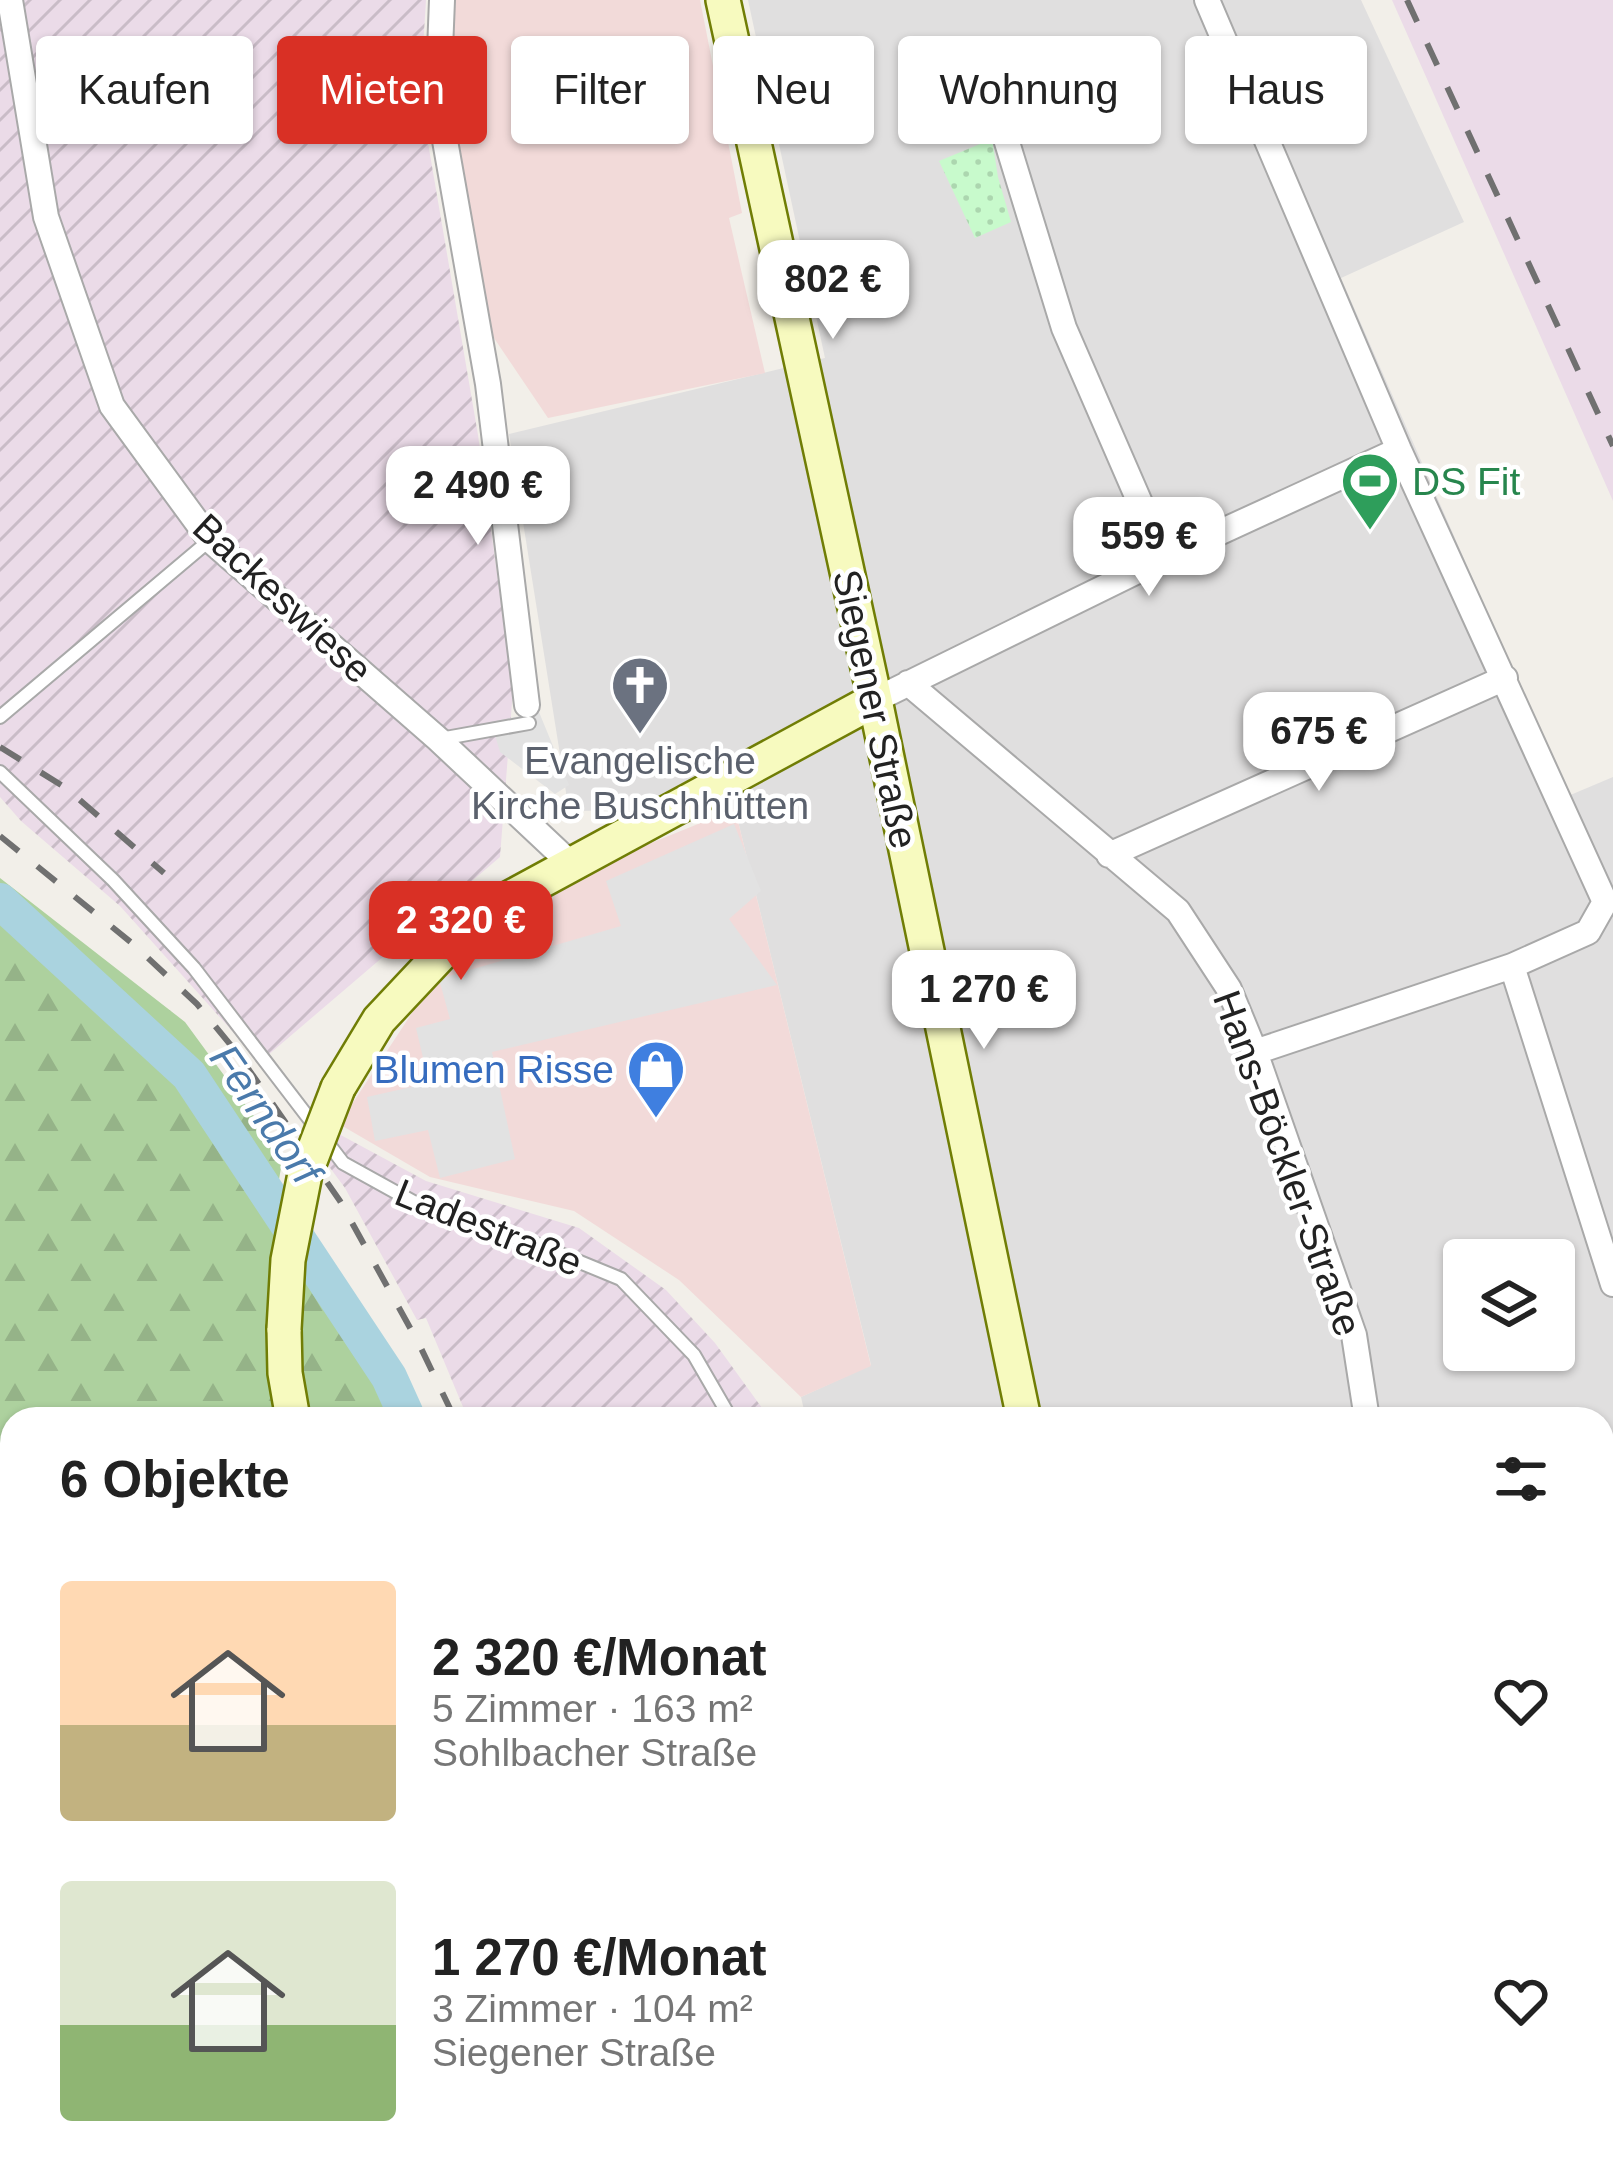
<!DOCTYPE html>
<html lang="de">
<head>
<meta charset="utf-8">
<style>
  body { margin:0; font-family:Arial,sans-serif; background:#f2f2f2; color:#222; height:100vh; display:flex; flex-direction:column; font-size:45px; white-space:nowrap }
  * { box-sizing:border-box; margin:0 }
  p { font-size:39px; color:#767676 }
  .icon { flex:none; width:66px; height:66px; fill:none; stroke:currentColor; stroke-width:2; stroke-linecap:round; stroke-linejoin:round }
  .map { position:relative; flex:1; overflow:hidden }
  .drawer { position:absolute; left:0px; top:1407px; width:1614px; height:771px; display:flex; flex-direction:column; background:#fff; border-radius:36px 36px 0 0; box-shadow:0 3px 9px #0004 }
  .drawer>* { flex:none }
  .guide { position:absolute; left:36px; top:36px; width:1542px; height:108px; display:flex; gap:24px }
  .buttons { position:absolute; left:1443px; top:1239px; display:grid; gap:24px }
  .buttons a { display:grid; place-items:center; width:132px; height:132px; border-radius:12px; background:#fff; box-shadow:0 3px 9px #0004; font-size:60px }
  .price { position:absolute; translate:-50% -102px; padding:0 27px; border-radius:24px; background:#fff; color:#222; font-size:39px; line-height:78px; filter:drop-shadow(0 3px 6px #0008) }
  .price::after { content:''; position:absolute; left:50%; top:72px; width:36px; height:27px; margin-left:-18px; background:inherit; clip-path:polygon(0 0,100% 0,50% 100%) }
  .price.active { background:#d93025; color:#fff }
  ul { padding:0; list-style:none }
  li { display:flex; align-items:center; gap:36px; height:300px; padding:0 60px }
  li span { display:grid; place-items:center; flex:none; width:336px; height:240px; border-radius:12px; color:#555 }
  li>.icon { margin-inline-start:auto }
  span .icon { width:144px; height:144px; fill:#fffc; stroke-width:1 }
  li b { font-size:51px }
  h2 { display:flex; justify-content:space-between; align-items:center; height:144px; padding:0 60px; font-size:51px }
  .chip { padding:0 42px; border-radius:12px; background:#fff; box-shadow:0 3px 9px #0004; font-size:42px; line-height:108px }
  .chip.active { background:#d93025; color:#fff }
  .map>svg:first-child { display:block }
  .residential { fill:#e0dfdf; fill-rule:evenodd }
  .commercial { fill:#f2dad9 }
  .industrial { fill:url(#industrial-furrows) }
  .railway { fill:#ebdbe8 }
  .grass { fill:url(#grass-tufts) }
  .forest { fill:url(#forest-firs) }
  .park { fill:url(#park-dots) }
  .parking { fill:#e2e2e2 }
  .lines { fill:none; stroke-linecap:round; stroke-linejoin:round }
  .river { stroke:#aad3df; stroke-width:36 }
  .lane-casing { stroke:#a9a9a9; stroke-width:16 }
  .street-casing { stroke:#a9a9a9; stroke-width:28 }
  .secondary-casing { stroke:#707d05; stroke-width:38 }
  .lane { stroke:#fff; stroke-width:12 }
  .street { stroke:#fff; stroke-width:24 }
  .secondary { stroke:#f7fabf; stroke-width:33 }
  .rail { stroke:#707070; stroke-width:6; stroke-dasharray:24 24; stroke-linecap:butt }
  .secondary-bridge-casing { stroke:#707d05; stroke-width:38; stroke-linecap:butt }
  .secondary-bridge { stroke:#f7fabf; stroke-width:33 }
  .labels { text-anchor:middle; stroke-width:9; stroke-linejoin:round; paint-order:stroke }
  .leisure-label { font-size:39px; fill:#27864d; stroke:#fff; text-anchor:start }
  .street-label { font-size:39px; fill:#222; stroke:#fff }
  .worship-label { font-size:39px; fill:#5b616d; stroke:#fff }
  .shop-label { font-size:39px; fill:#366cbe; stroke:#fff; text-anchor:end }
  .water-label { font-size:42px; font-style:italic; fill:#4a7aab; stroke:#fff }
</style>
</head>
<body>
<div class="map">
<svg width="1613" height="2177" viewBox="0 0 1613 2177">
  <defs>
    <pattern id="industrial-furrows" width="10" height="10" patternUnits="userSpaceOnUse" patternTransform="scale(3)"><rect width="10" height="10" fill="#ebdbe8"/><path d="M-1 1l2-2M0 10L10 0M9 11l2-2" fill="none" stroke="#c9bcc7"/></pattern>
    <pattern id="grass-tufts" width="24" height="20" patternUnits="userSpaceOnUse" patternTransform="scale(3)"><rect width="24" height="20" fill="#cdebb0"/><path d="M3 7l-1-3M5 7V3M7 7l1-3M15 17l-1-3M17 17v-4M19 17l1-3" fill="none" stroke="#b0c997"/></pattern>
    <pattern id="forest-firs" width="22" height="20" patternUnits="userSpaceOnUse" patternTransform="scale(3)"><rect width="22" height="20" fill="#add19e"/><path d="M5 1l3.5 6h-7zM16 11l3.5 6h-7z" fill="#95b388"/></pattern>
    <pattern id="park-dots" width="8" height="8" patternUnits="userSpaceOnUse" patternTransform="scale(3)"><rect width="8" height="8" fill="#c8facc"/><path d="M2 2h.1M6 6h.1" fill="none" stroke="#acd6af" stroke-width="1.8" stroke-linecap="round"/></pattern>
  </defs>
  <rect width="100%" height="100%" fill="#f2efe9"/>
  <path class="residential" d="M748 0H1361L1464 222 1341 278 1568 796 1613 777V1780L1602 1783V1419H806L801 1397 871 1365 735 809 569 811 509 434 825 358ZM1464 1260H1554V1350H1464Z"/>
  <path class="commercial" d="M455 0H700L742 213 729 218 765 373 548 418 492 335 451 97Z
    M735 809 871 1366 801 1397 679 1280 574 1211 430 1177 339 1124 433 981 597 865Z"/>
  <path class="industrial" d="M0 0H426L420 96 478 435 513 690 500 857 260 1062 120 906 21 821 0 797Z
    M337 1133 426 1181 579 1228 666 1290 715 1343 770 1419H468L426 1318 417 1320 345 1188 325 1161Z
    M788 2166H1342L1354 2177H790Z"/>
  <path class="railway" d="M1392 0H1613V501L1435 97Z"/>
  <path class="grass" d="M0 2055 12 2076V2166H66L73 2177H0Z"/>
  <path class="forest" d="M0 878 185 1022 283 1156 273 1215 380 1389 391 1419H12V2076L0 2055Z
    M66 2166H673L677 2177H73Z"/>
  <path class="park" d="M992 139 998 177 1011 222 975 238 939 161Z"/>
  <path class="parking" d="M539 712 569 785 555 794 500 752 491 722Z
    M734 824 761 891 729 919 777 985 492 1052 515 1159 440 1178 428 1130 375 1141 367 1097 429 1083 416 1028 450 1019 439 979 621 926 606 881Z"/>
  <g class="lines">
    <path class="river" d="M0 901 189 1075 389 1377 408 1419
      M725 2166 729 2177"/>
    <g class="lane-casing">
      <path id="lane" d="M995 78 1002 126
        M0 717 210 540
        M440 739 529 723
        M0 772 113 880 194 968 343 1163 428 1210 536 1244 621 1279 694 1355 731 1419
        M1295 2166 1306 2177
        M820 2177V2166"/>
    </g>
    <g class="street-casing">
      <path id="street" d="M10 0 46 217 112 406 210 540 438 739 570 863
        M442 0 438 101 488 384 527 705
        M1207 0 1399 450 1605 902 1588 932 1512 966 1255 1052
        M1002 126 1064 328 1164 558
        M908 683 1178 911 1229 989 1255 1052 1354 1335 1367 1419
        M875 700 1164 558 1399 450
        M1109 855 1505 678
        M1512 966 1613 1284
        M1602 1639 1613 1637"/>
    </g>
    <g class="secondary-casing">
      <path id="secondary" d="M723 0 875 700 1024 1419
        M338 1088 379 1020 441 954 506 900 875 700
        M284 1329 285 1373 293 1419
        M480 2166 484 2177
        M1378 2166 1390 2177"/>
    </g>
    <use href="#lane" class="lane"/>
    <use href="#street" class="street"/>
    <use href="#secondary" class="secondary"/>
    <path class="rail" d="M1407 0 1613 446
      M0 747 66 788 164 873
      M0 836 133 944 197 1004 238 1054 340 1201 419 1344 455 1419
      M763 2166 767 2177"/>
    <g class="secondary-bridge-casing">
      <path id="secondary-bridge" d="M284 1329 288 1260 305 1174 338 1088"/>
    </g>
    <use href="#secondary-bridge" class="secondary-bridge"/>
  </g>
  <defs>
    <g id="stadium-pin" transform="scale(3)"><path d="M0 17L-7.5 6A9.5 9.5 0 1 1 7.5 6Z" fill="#2e9e5b" stroke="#fff"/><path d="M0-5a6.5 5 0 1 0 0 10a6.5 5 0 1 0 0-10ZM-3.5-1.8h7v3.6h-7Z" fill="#fff"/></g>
    <g id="church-pin" transform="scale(3)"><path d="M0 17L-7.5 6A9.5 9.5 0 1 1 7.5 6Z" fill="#6b7280" stroke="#fff"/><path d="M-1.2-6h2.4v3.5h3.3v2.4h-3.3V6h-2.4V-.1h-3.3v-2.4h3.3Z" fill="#fff"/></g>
    <g id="shop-pin" transform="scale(3)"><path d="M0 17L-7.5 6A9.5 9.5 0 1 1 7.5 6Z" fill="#3f7fe0" stroke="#fff"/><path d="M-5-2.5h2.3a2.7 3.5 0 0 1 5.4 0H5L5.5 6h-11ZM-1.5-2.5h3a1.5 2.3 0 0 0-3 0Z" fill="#fff"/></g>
  </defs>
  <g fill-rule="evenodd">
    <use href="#stadium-pin" x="1370" y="481"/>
    <use href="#church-pin" x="640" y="685"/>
    <use href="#shop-pin" x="656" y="1069"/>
  </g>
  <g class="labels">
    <g class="leisure-label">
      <text x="1412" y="495">DS Fit</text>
    </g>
    <g class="street-label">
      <text transform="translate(283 598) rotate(43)" y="14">Backeswiese</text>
      <text transform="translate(876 709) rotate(78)" y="14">Siegener Straße</text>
      <text transform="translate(1288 1163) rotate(70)" y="14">Hans-Böckler-Straße</text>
      <text transform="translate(489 1227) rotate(22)" y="14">Ladestraße</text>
    </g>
    <g class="worship-label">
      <text x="640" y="774">Evangelische<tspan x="640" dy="45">Kirche Buschhütten</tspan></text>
    </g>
    <g class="shop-label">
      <text x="614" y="1083">Blumen Risse</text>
    </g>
    <g class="water-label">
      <text transform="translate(266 1114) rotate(55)" y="15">Ferndorf</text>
    </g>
  </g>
</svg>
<div class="buttons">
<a><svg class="icon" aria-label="layers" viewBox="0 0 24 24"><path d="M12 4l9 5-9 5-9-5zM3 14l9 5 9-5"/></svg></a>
</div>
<b class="price" style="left:833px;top:342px">802 €</b>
<b class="price" style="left:478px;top:548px">2 490 €</b>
<b class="price" style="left:1149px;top:599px">559 €</b>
<b class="price" style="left:1319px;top:794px">675 €</b>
<b class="price active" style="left:461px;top:983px">2 320 €</b>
<b class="price" style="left:984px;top:1052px">1 270 €</b>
<div class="guide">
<a class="chip">Kaufen</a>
<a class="chip active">Mieten</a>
<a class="chip">Filter</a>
<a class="chip">Neu</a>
<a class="chip">Wohnung</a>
<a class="chip">Haus</a>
</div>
<section class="drawer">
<h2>6 Objekte<svg class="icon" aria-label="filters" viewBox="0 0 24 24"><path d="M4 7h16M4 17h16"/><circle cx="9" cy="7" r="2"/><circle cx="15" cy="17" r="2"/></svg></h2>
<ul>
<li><span style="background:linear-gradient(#ffd9b3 60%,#c2b280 0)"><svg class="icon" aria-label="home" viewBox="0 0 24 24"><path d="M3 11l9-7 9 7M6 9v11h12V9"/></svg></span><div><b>2 320 €/Monat</b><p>5 Zimmer · 163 m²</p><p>Sohlbacher Straße</p></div><svg class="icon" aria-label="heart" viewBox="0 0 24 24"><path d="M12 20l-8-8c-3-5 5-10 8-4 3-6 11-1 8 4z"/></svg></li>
<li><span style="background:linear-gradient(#dfe7d0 60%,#8fb573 0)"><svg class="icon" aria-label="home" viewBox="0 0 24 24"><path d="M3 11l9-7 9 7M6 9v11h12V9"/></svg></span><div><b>1 270 €/Monat</b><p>3 Zimmer · 104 m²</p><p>Siegener Straße</p></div><svg class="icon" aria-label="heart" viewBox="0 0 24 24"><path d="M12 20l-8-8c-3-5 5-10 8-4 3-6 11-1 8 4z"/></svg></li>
</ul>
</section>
</div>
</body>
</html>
